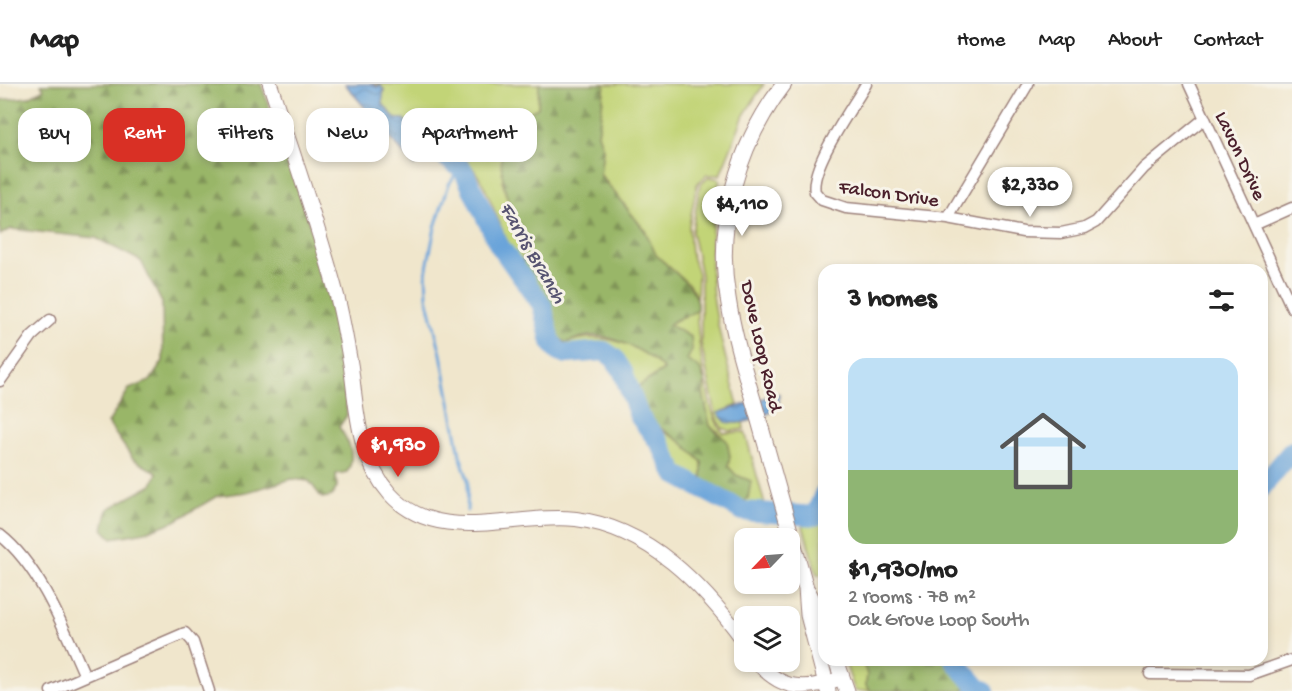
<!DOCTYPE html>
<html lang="en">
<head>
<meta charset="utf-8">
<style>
  body { margin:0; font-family:"Gochi Hand",sans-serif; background:#f6f6f6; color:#222; height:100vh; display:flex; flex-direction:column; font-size:22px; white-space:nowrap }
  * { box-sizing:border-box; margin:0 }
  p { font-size:20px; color:#767676 }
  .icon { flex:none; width:33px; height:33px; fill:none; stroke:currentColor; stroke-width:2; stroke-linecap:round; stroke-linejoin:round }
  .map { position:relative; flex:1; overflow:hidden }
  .side { position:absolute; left:818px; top:180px; width:450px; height:402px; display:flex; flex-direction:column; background:#fff; border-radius:18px; box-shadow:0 3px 9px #0003 }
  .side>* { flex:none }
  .hud { position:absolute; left:18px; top:24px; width:570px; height:54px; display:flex; gap:12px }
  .needle { width:39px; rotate:245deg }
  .controls { position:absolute; left:734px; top:444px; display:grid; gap:12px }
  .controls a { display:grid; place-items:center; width:66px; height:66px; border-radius:12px; background:#fff; box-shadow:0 3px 9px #0003; font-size:30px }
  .price { position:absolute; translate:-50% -51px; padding:0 14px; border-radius:21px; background:#fff; color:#222; font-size:20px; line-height:39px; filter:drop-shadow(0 2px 3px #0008) }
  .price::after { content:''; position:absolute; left:50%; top:36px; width:18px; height:14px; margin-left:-9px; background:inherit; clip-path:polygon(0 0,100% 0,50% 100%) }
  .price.on { background:#d93025; color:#fff }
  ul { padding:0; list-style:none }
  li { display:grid; align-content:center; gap:12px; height:318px; padding:0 30px }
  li+li { border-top:2px solid #e0e0e0 }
  li span { display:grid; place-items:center; height:186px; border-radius:18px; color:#555 }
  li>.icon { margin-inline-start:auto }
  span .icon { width:108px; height:108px; fill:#fffc; stroke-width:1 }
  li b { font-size:26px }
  h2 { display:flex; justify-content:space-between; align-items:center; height:72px; padding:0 30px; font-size:26px }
  .pill { padding:0 21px; border-radius:18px; background:#fff; box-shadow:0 3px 9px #0003; font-size:21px; line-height:54px }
  .pill.on { background:#d93025; color:#fff }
  header { display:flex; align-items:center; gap:36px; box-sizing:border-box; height:84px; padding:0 30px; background:#fff; border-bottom:2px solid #e0e0e0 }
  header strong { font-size:28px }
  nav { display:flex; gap:33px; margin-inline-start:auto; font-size:21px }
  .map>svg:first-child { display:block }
  .grass { fill:#c2d477; stroke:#867a51; stroke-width:1.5 }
  .forest { fill:url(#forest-firs); stroke:#726a4a; stroke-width:1.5 }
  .water { fill:url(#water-waves); stroke:#5a6282; stroke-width:1.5 }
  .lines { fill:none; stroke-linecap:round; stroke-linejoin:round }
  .stream { stroke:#6aa4da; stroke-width:3 }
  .river { stroke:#6aa4da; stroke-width:20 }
  .minor-casing { stroke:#9d827c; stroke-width:13 }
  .tertiary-casing { stroke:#9d827c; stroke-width:16 }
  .secondary-casing { stroke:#9d827c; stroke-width:17 }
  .minor { stroke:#fff; stroke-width:10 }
  .tertiary { stroke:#fff; stroke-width:14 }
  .secondary { stroke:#fff; stroke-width:15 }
  .labels { text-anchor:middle; stroke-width:6; stroke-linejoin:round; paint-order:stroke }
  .street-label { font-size:20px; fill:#4a1f2b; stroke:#f7f3e8 }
  .water-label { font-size:21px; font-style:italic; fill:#575471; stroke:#f7f3e8 }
</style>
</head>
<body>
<header>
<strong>Map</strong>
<nav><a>Home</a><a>Map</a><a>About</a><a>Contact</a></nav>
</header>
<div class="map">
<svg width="1292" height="607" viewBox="0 0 1292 607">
  <defs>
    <pattern id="forest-firs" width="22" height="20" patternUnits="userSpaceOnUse" patternTransform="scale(1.5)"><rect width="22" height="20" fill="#99b668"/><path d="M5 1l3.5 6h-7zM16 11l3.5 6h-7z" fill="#7f9356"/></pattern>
    <pattern id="water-waves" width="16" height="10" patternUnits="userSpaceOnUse" patternTransform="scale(1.5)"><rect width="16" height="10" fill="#6aa4da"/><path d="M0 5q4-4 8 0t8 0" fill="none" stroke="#5985b1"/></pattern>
  </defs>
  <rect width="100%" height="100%" fill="#f7f3e8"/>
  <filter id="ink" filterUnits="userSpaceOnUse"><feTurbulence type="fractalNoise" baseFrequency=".0167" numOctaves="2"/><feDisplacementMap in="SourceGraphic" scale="12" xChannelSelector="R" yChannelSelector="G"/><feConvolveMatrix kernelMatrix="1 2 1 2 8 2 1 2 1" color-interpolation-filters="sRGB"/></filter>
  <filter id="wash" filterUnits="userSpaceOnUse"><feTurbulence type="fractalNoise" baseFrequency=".008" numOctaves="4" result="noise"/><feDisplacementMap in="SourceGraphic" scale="24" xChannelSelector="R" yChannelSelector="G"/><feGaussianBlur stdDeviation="1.35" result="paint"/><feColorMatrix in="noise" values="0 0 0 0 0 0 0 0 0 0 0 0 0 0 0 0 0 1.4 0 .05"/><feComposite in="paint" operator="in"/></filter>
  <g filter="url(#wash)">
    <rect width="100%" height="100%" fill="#f0e6cc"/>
    <path class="grass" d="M372 0H539L538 24 502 97 524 165 523 182C499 154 495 113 472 83 465 73 452 59 441 55 427 49 415 47 404 35H396L382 19 384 5Z
      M605 0H764L744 31 720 91H707L697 100 689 142 691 169 698 190 697 214 689 201 656 171 645 147 600 90 603 65 598 50Z
      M709 93 720 95C700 186 715 234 738 321L719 329C723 338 733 340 743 338L744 345 731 347 722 344 717 336 701 259V191L692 148 700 101Z
      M697 226C697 249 707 336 724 349L745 348 767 428 739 421 748 414 728 382 730 372 719 348 710 342 703 309 705 298 687 276 669 241C680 232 688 233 697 226Z
      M554 250 566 259C599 246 641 260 664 286L636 304 626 280 611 263 562 261Z
      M648 334 658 345 681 357 702 378V400L678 386 667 361Z
      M800 432H815L823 436V490L817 491Z
      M844 576H862L867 590 866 601 871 607H855Z"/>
    <path class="forest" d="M41 0H261C300 107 341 216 347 331L339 343C348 356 357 372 347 388L336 390 337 403 332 412 322 414 309 397 292 395 247 408 217 412 175 437 145 448 112 454 103 445 108 425 152 401 157 389 133 375 108 339 129 305 150 297 163 277 162 219 141 177 96 154 11 145 0 151V16L29 13 44 5Z
      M539 0H605L598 50 603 65 600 91 645 147 656 171 689 201 697 214V226C688 233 680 231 669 241L691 253 692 266 687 276 700 285 705 298 703 309 710 342 727 357 730 372 728 382 736 391 751 397 748 414 739 421 716 405 702 400V378C694 371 687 362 678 356 652 337 643 339 636 304L664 286C651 270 619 254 598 252 587 251 575 255 566 259L554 250C556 217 537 212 525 186 521 178 525 168 522 159 508 116 476 46 538 24Z
      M862 576H954L978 604 985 607H871L866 602 867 590Z"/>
    <path class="water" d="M345 0H372L377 3 380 1 384 6 382 19 396 35H404L413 44 434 54 432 72 414 82Z
      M779 309V320C770 333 741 342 726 338L718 329Z"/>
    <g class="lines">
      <path class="stream" d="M460 84 449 100 435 143 426 189 427 213 441 270 460 371 468 396 467 427"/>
      <path class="river" d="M409 57 437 67 463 86 499 161 542 221 551 258 558 267 567 270 604 267 614 274 623 288 639 332 661 361 675 390 743 427 815 432 824 410
        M1262 403 1292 367
        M954 576 978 604 985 607"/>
    </g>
  </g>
  <g filter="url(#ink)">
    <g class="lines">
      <g class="minor-casing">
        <path id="minor" d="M866 0C853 23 809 83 815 108L822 116 846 124 948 134 1023 148 1061 149 1085 144 1096 138 1144 84 1205 34
          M1189 0 1292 224
          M948 134 1028 0
          M1254 141 1292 124
          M0 297 32 252 50 236
          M0 451C40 482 65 547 85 592
          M1150 590 1249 591 1292 576
          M51 607 185 549 193 558 209 607"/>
      </g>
      <g class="tertiary-casing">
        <path id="tertiary" d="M270 0C293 70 318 140 337 212 343 235 347 259 351 283 357 328 358 374 390 410 438 463 516 428 576 435 649 444 703 501 744 557
          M757 578C782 607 805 607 842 594"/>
      </g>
      <g class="secondary-casing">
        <path id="secondary" d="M784 0C738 60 715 139 728 214 734 255 747 294 758 333 774 390 790 447 806 504L808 531 828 607
          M808 507 824 539
          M836 576 847 607"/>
      </g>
      <use href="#minor" class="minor"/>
      <use href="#tertiary" class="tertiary"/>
      <use href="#secondary" class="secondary"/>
    </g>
  </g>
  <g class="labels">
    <g class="street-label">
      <text transform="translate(1242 71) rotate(65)" y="7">Lavon Drive</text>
      <text transform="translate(889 108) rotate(8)" y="7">Falcon Drive</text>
      <text transform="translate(763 262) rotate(77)" y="7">Dove Loop Road</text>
    </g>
    <g class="water-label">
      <text transform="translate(534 168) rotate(60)" y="7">Farris Branch</text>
    </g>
  </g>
</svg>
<div class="controls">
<a><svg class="needle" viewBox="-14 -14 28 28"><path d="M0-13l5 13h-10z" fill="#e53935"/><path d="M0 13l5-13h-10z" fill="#767676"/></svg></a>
<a><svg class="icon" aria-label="layers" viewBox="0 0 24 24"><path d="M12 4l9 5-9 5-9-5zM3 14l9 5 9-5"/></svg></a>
</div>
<b class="price" style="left:1030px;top:134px">$2,330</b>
<b class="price" style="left:742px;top:153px">$4,110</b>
<b class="price on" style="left:398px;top:394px">$1,930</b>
<div class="hud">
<a class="pill">Buy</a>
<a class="pill on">Rent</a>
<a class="pill">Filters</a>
<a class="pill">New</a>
<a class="pill">Apartment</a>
</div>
<section class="side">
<h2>3 homes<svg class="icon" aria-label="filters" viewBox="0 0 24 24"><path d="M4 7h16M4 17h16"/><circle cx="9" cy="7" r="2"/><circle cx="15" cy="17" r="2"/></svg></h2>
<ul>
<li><span style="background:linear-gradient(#bfe0f5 60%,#8fb573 0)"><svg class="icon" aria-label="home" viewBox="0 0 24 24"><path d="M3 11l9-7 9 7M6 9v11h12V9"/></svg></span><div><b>$1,930/mo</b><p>2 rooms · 78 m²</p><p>Oak Grove Loop South</p></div></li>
</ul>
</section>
</div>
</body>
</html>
